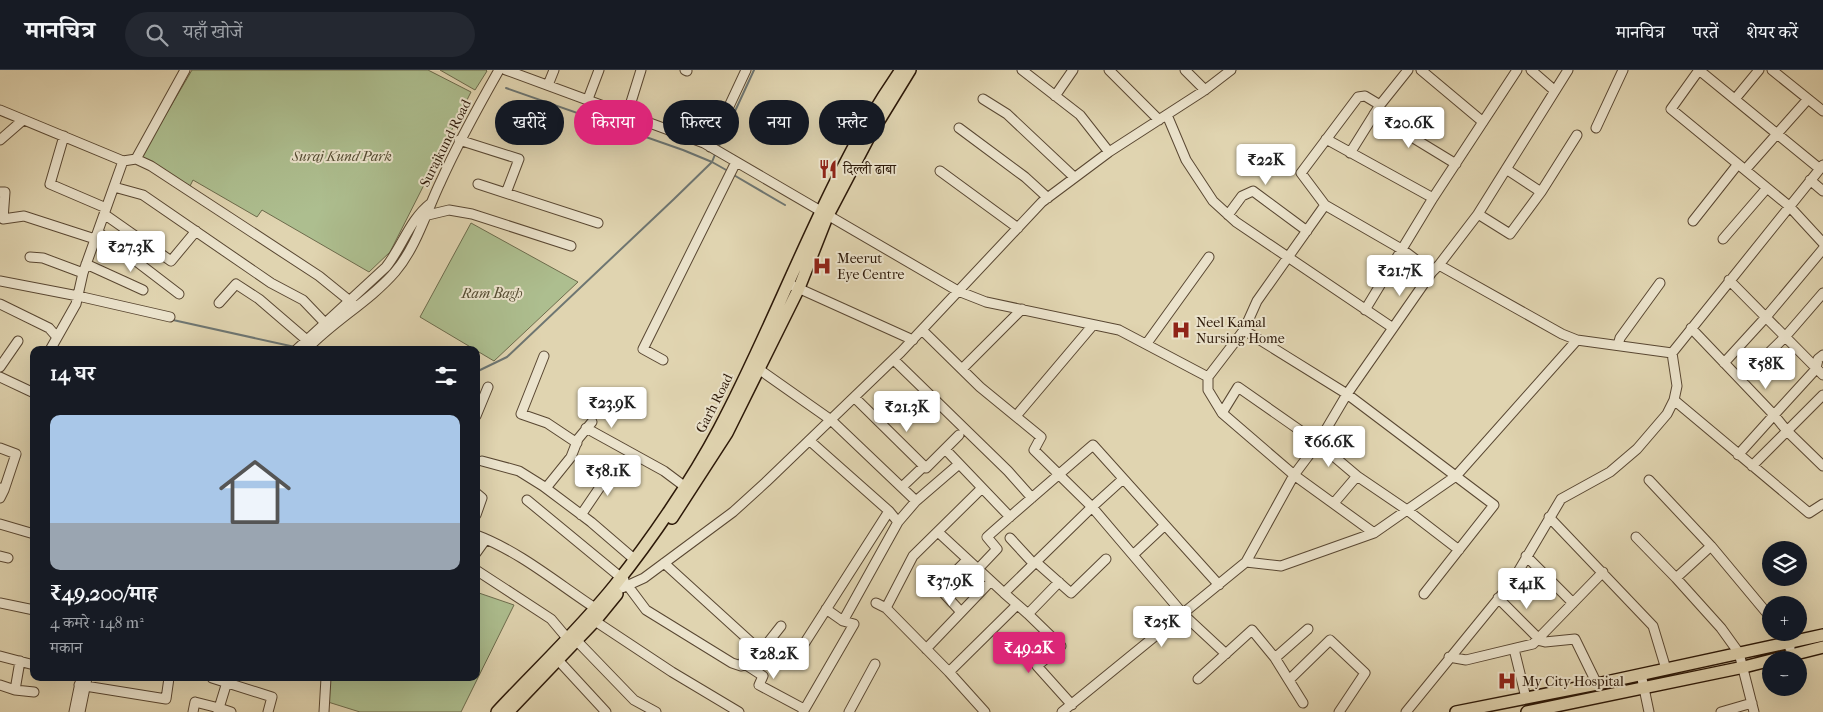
<!DOCTYPE html>
<html lang="hi">
<head>
<meta charset="utf-8">
<style>
  body { margin:0; font-family:"IM FELL French Canon","Noto Serif Devanagari",serif; background:#242831; color:#f1f3f6; height:100vh; display:flex; flex-direction:column; font-size:19px; white-space:nowrap }
  * { box-sizing:border-box; margin:0 }
  p { font-size:16px; color:#9ea1a6 }
  .icon { flex:none; width:28px; height:28px; fill:none; stroke:currentColor; stroke-width:2; stroke-linecap:round; stroke-linejoin:round }
  .map { position:relative; flex:1; overflow:hidden }
  .sheet { position:absolute; left:30px; top:276px; width:450px; height:335px; display:flex; flex-direction:column; background:#171b24; border-radius:10px; box-shadow:0 5px 20px #0002 }
  .sheet>* { flex:none }
  .guide { position:absolute; left:495px; top:30px; width:475px; height:45px; display:flex; gap:10px }
  .controls { position:absolute; left:1762px; top:471px; display:grid; gap:10px }
  .controls a { display:grid; place-items:center; width:45px; height:45px; border-radius:50%; background:#171b24; box-shadow:0 5px 20px #0002; font-size:25px }
  .price { position:absolute; translate:-50% -42px; padding:0 11px; border-radius:5px; background:#fff; color:#222; font-size:16px; line-height:32px; filter:drop-shadow(0 1px 2px #0008) }
  .price::after { content:''; position:absolute; left:50%; top:30px; width:15px; height:11px; margin-left:-8px; background:inherit; clip-path:polygon(0 0,100% 0,50% 100%) }
  .price.on { background:#db2777; color:#fff }
  ul { padding:0; list-style:none }
  li { display:grid; align-content:center; gap:10px; height:265px; padding:0 20px }
  li span { display:grid; place-items:center; height:155px; border-radius:10px; color:#555 }
  li>.icon { margin-inline-start:auto }
  span .icon { width:90px; height:90px; fill:#fffc; stroke-width:1 }
  li b { font-size:21px }
  h2 { display:flex; justify-content:space-between; align-items:center; height:60px; padding:0 20px; font-size:21px }
  .pill { padding:0 18px; border-radius:22px; background:#171b24; box-shadow:0 5px 20px #0002; font-size:18px; line-height:45px }
  .pill.on { background:#db2777; color:#fff }
  header { display:flex; align-items:center; gap:30px; box-sizing:border-box; height:70px; padding:0 25px; background:#171b24; border-bottom:1px solid #363941 }
  header strong { font-size:24px }
  nav { display:flex; gap:28px; margin-inline-start:auto; font-size:18px }
  .search { width:350px; height:45px; background:#242831; display:flex; align-items:center; gap:12px; box-sizing:border-box; padding:0 18px; border-radius:28px; color:#9ea1a6; font-size:19px }
  .map>svg:first-child { display:block }
  .green { fill:#adbe8f; stroke:#6c6b4c }
  .lines { fill:none; stroke-linecap:round; stroke-linejoin:round }
  .stream { stroke:#6e7672; stroke-width:2 }
  .minor-casing { stroke:#594732; stroke-width:11 }
  .major-casing { stroke:#2c1808; stroke-width:14 }
  .minor { stroke:#ebe3cc; stroke-width:9 }
  .major { stroke:#e0d4b0; stroke-width:11 }
  .labels { text-anchor:middle; stroke-width:4; stroke-linejoin:round; paint-order:stroke }
  .street-label { font-size:14px; fill:#2c1808; stroke:#ebe3cc }
  .park-label { font-size:14px; font-style:italic; fill:#534a30; stroke:#ebe3cc }
  .poi-label { font-size:14px; fill:#2c1808; stroke:#ebe3cc; text-anchor:start }
</style>
</head>
<body>
<header>
<strong>मानचित्र</strong>
<div class="search"><svg class="icon" aria-label="search" viewBox="0 0 24 24"><circle cx="10" cy="10" r="6"/><path d="M15 15l6 6"/></svg>यहाँ खोजें</div>
<nav><a>मानचित्र</a><a>परतें</a><a>शेयर करें</a></nav>
</header>
<div class="map">
<svg width="1823" height="642" viewBox="0 0 1823 642">
  <rect width="100%" height="100%" fill="#e0d4b0"/>
  <filter id="stains"><feTurbulence type="fractalNoise" baseFrequency=".004" numOctaves="4"/><feColorMatrix values="0 0 0 0 .2 0 0 0 0 .09 0 0 0 0 .02 0 0 0 .5 -.17"/></filter>
  <radialGradient id="worn" r=".72"><stop offset=".6" stop-color="#630" stop-opacity="0"/><stop offset="1" stop-color="#630" stop-opacity=".3"/></radialGradient>
  <path class="green" d="M192 0H428L471 22 390 182 369 202 262 140 257 147 193 110 190 116 141 87Z
    M440 0H486L487 1 475 20Z
    M471 153 578 212 494 291 420 247Z
    M476 522 514 535 461 642H360L328 632 330 608H476Z"/>
  <g class="lines">
    <path class="stream" d="M506 18 683 80 712 92 728 101
      M718 78 754 0
      M732 104 785 135
      M173 250 295 277
      M476 302 507 287 674 129 712 92 716 82"/>
    <g class="minor-casing">
      <path id="minor" d="M506 0 704 73 958 221 986 232 1119 260 1208 307 1244 260 1257 231 1325 135 1403 180 1432 202
        M685 0 687 1
        M1022 0 1080 45 1109 82
        M1109 0 1159 50
        M1185 0 1205 20
        M1421 0 1483 52
        M1531 0 1555 21
        M1699 0 1671 39 1789 136 1823 173
        M1699 0 1820 99
        M1772 0 1823 41
        M548 15 554 0
        M1055 26 1073 0
        M588 29 599 0
        M983 29 1007 44 1074 107
        M1735 29 1759 0
        M0 40 123 91 136 89 151 96 319 206 356 236
        M1374 44 1456 94
        M627 45 641 0
        M1167 45 1186 90 1213 131 1236 152 1393 258 1432 202 1439 195 1562 264 1577 270 1672 283
        M959 58 1025 107 1048 128
        M1596 58 1623 0
        M64 66 50 114 106 138
        M1326 69 1433 128
        M0 70 23 50
        M459 70 519 89 506 123
        M710 77 746 0
        M1350 83 1380 35 1408 0
        M136 89 185 0
        M1745 100 1808 29
        M940 101 1018 158
        M1810 110 1823 121
        M478 114 598 153
        M114 117 143 125 271 213 303 230 325 253
        M0 122H5L3 149 24 146 95 169
        M1541 122 1577 65
        M1325 135 1301 103 1358 27 1365 26 1380 35
        M425 143 428 145 449 140 472 144 571 176
        M104 144 171 191 196 161
        M1478 144 1510 164 1541 122 1506 99
        M1228 145 1242 126 1253 121 1307 161
        M1693 151 1738 94
        M98 162 179 224
        M1723 169 1767 118
        M30 187 43 188 83 203
        M86 194 143 220
        M1439 195 1478 144 1568 0
        M1729 210 1823 305
        M0 211 78 226 170 247
        M789 214 913 270
        M219 233 236 214 259 229 309 272
        M0 234 49 258 56 266
        M1365 240 1433 128 1517 0
        M1691 258 1774 345 1738 385
        M922 260 980 317 1041 367 1034 380 1092 437 1004 523 978 499 997 479 987 467C1022 436 1057 406 1093 375L1219 515
        M1244 260 1347 324 1494 435 1424 524
        M1147 273 1209 187
        M1618 275 1620 268 1660 213
        M50 280 76 234 83 203 123 91
        M296 280 386 197C402 177 410 149 431 133
        M306 280C333 251 369 232 395 202 417 176 426 142 441 111 458 73 478 37 499 0
        M1823 285 1818 289 1816 299 1774 345 1787 361 1823 396
        M544 286 521 344 547 353 577 373
        M663 290 643 279 736 92
        M894 290 1008 401 1032 428
        M1724 293 1766 247 1823 179
        M0 297 18 271
        M962 299 1022 239
        M760 300 831 350 916 431
        M0 307 34 323
        M1208 307V320L1222 343
        M1741 310 1785 267 1823 223
        M855 328 926 398 959 365
        M1674 330 1809 443 1823 434
        M476 346 488 317
        M1016 346 1093 255
        M586 358 664 401 684 416
        M0 378 16 384 4 420
        M945 379 1010 447
        M482 391 519 401 543 416 591 452 634 489
        M1752 396 1823 325
        M1357 406 1407 440 1456 406 1577 270
        M1123 409 1092 437 1184 545 1226 584
        M1649 410 1711 476 1771 548
        M903 416 923 397 926 398
        M0 418 4 420 0 428
        M546 418 571 387 578 369 592 352
        M476 423 482 428 476 445
        M527 430 624 510
        M581 445 615 395
        M1549 447 1653 556 1666 599
        M898 452 916 431 959 394
        M0 454 34 464
        M938 462 978 499
        M1374 463 1294 405 1222 343 1238 317 1318 373 1347 324 1393 258
        M476 465C519 481 557 513 595 538
        M1636 467 1676 508 1721 558 1739 583 1754 642
        M1010 468 1033 493 1036 492 1071 523 1106 489
        M476 483 486 469
        M1133 485 1165 455
        M0 486 8 488
        M1526 486 1573 533
        M1246 492 1281 496 1374 463 1407 440 1459 480
        M664 493 753 574 766 575 781 556
        M476 500 551 549 567 568
        M1676 508 1711 476
        M1059 512 1028 544 1061 576 1037 596 1072 635
        M615 515 622 518 644 508 733 442 766 412 901 282 1042 132 1109 82 1205 20 1231 0
        M628 516 646 540 732 593 741 596 753 574
        M1004 523 1028 544
        M1498 528 1541 571 1545 572 1575 569 1597 614
        M0 533 34 540
        M876 533 886 538
        M826 539 843 551
        M961 542 939 518 967 490
        M595 551 672 602 739 642
        M1781 562 1790 578
        M577 571 634 630 656 642
        M926 579 991 511
        M1514 579 1526 628
        M797 585 889 441 810 371
        M0 586 34 595
        M1449 587 1466 590 1533 574 1603 502
        M1275 588 1308 559
        M558 590 606 642
        M20 591 15 620 34 622
        M743 593 763 606 759 615 804 639
        M949 602 886 538 913 486 982 418
        M1641 604 1649 642
        M212 608 272 627 268 642
        M1198 609 1252 560 1275 588 1303 633
        M1290 609 1330 570 1365 603 1339 642
        M227 612 219 638 231 642
        M0 615 15 620
        M79 615 166 629 169 608
        M74 642 81 608
        M80 642 87 608
        M193 642 195 632 219 638 218 642
        M324 642 326 608
        M803 642 854 554 843 551 898 452 889 441
        M849 642 875 594
        M985 642 949 602 1017 535
        M1062 642 1246 492 1294 405 1318 373 1357 406 1334 433
        M1406 642 1512 512 1561 429 1610 402 1637 379 1667 344 1674 330 1677 316 1672 283 1823 95
        M1721 642 1752 633"/>
    </g>
    <g class="major-casing">
      <path id="major" d="M672 448 727 363 799 218 827 147 869 67 910 0
        M497 642C536 600 579 560 615 515 651 470 692 410 719 359 782 241 824 110 901 0
        M508 642 595 551 617 524
        M1456 642 1597 614 1823 565
        M1527 642 1744 597 1823 577"/>
    </g>
    <use href="#minor" class="minor"/>
    <use href="#major" class="major"/>
  </g>
  <defs>
    <g id="restaurant-bare" transform="scale(1.5)"><path d="M-5-6h1v4h1v-4h1v4h1v-4h1v5L-1.5 .5V6h-2V.5L-5-1ZM5-6V6H3V1.5H1.5Q1.5-4 5-6Z" fill="#8f2418" stroke="#ebe3cc" stroke-width="2.5" paint-order="stroke"/></g>
    <g id="hospital-bare" transform="scale(1.5)"><path d="M-5-5h3v3.5h4V-5h3V5h-3V1.5h-4V5h-3Z" fill="#8f2418" stroke="#ebe3cc" stroke-width="2.5" paint-order="stroke"/></g>
  </defs>
  <g fill-rule="evenodd">
    <use href="#restaurant-bare" x="828" y="99"/>
    <use href="#hospital-bare" x="822" y="196"/>
    <use href="#hospital-bare" x="1181" y="260"/>
    <use href="#hospital-bare" x="1507" y="611"/>
  </g>
  <g class="labels">
    <g class="street-label">
      <text transform="translate(445 73) rotate(-63)" y="5">Surajkund Road</text>
      <text transform="translate(714 333) rotate(-63)" y="5">Garh Road</text>
    </g>
    <g class="park-label">
      <text x="342" y="91">Suraj Kund Park</text>
      <text x="492" y="228">Ram Bagh</text>
    </g>
    <g class="poi-label">
      <text x="843" y="104">दिल्ली ढाबा</text>
      <text x="837" y="193">Meerut<tspan x="837" dy="16">Eye Centre</tspan></text>
      <text x="1196" y="257">Neel Kamal<tspan x="1196" dy="16">Nursing Home</tspan></text>
      <text x="1522" y="616">My City Hospital</text>
    </g>
  </g>
  <rect width="100%" height="100%" filter="url(#stains)"/>
  <rect width="100%" height="100%" fill="url(#worn)"/>
</svg>
<div class="controls">
<a><svg class="icon" aria-label="layers" viewBox="0 0 24 24"><path d="M12 4l9 5-9 5-9-5zM3 14l9 5 9-5"/></svg></a>
<a>+</a>
<a>−</a>
</div>
<b class="price" style="left:1409px;top:79px">₹20.6K</b>
<b class="price" style="left:1266px;top:116px">₹22K</b>
<b class="price" style="left:131px;top:203px">₹27.3K</b>
<b class="price" style="left:1400px;top:227px">₹21.7K</b>
<b class="price" style="left:1766px;top:320px">₹58K</b>
<b class="price" style="left:612px;top:359px">₹23.9K</b>
<b class="price" style="left:907px;top:363px">₹21.3K</b>
<b class="price" style="left:1329px;top:398px">₹66.6K</b>
<b class="price" style="left:608px;top:427px">₹58.1K</b>
<b class="price" style="left:950px;top:537px">₹37.9K</b>
<b class="price" style="left:1527px;top:540px">₹41K</b>
<b class="price" style="left:1162px;top:578px">₹25K</b>
<b class="price on" style="left:1029px;top:604px">₹49.2K</b>
<b class="price" style="left:774px;top:610px">₹28.2K</b>
<div class="guide">
<a class="pill">खरीदें</a>
<a class="pill on">किराया</a>
<a class="pill">फ़िल्टर</a>
<a class="pill">नया</a>
<a class="pill">फ़्लैट</a>
</div>
<section class="sheet">
<h2>14 घर<svg class="icon" aria-label="filters" viewBox="0 0 24 24"><path d="M4 7h16M4 17h16"/><circle cx="9" cy="7" r="2"/><circle cx="15" cy="17" r="2"/></svg></h2>
<ul>
<li><span style="background:linear-gradient(#a9c7e8 70%,#9aa5b1 0)"><svg class="icon" aria-label="home" viewBox="0 0 24 24"><path d="M3 11l9-7 9 7M6 9v11h12V9"/></svg></span><div><b>₹49,200/माह</b><p>4 कमरे · 148 m²</p><p>मकान</p></div></li>
</ul>
</section>
</div>
</body>
</html>
